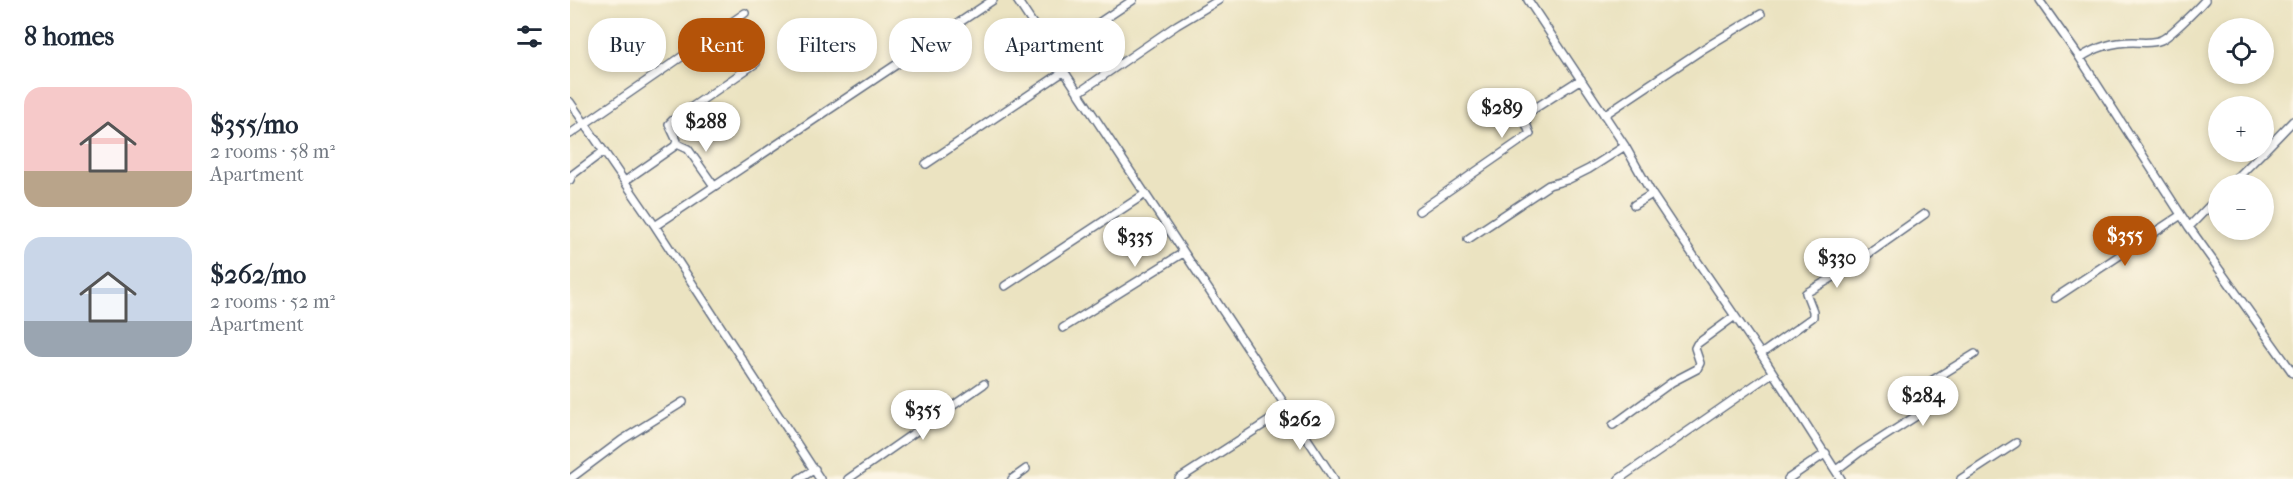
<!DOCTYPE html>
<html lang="en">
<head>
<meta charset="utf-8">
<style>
  body { margin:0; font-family:"IM FELL French Canon",serif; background:#f2f2f3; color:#1f2937; height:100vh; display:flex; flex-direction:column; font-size:22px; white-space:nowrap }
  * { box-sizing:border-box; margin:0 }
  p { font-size:20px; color:#747a83 }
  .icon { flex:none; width:33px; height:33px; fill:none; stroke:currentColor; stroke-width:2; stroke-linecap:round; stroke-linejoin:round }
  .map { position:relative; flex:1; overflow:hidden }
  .sheet { display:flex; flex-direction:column; background:#fff; width:570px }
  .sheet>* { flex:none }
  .top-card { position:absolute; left:18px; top:18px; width:570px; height:54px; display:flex; gap:12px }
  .fabs { position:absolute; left:1638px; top:18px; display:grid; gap:12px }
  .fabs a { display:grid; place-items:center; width:66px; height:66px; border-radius:50%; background:#fff; box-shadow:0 3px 9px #0003; font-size:30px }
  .price { position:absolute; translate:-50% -51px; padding:0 14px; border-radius:21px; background:#fff; color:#222; font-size:20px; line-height:39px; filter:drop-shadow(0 2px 3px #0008) }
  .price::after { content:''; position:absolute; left:50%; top:36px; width:18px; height:14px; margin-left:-9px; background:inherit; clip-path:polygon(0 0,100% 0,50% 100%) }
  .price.selected { background:#b45309; color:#fff }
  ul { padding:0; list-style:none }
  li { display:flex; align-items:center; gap:18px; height:150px; padding:0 24px }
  li span { display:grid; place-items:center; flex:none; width:168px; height:120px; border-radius:18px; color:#555 }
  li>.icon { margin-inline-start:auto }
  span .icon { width:72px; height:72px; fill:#fffc; stroke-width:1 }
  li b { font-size:26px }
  h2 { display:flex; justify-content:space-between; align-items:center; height:72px; padding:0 24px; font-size:26px }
  .tag { padding:0 21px; border-radius:24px; background:#fff; box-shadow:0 3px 9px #0003; font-size:21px; line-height:54px }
  .tag.selected { background:#b45309; color:#fff }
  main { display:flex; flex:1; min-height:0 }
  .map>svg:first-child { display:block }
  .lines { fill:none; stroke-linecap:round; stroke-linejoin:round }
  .minor-casing { stroke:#646e81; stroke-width:10 }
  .minor { stroke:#fff; stroke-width:7 }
</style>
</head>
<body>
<main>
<section class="sheet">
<h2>8 homes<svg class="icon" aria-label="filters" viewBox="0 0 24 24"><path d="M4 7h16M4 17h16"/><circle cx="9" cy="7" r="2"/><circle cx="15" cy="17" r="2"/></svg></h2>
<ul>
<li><span style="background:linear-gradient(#f6c9c9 70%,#b9a48a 0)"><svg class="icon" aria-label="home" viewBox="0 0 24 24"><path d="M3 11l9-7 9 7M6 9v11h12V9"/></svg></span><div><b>$355/mo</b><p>2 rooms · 58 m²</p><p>Apartment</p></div></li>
<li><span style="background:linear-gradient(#c9d6e8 70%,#9aa5b1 0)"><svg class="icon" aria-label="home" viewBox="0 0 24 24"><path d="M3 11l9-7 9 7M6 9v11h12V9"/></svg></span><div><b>$262/mo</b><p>2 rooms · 52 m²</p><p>Apartment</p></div></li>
</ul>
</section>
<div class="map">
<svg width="1723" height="479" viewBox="0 0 1723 479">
  <rect width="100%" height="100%" fill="#fcf5e5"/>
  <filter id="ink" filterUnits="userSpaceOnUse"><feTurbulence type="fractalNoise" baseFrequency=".0167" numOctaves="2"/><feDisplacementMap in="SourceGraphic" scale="12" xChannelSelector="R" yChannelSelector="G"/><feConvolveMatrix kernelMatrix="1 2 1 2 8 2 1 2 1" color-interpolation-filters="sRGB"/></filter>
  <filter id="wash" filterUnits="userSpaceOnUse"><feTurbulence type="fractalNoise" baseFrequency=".008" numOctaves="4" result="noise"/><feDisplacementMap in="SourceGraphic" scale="24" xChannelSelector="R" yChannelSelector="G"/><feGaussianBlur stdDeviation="1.35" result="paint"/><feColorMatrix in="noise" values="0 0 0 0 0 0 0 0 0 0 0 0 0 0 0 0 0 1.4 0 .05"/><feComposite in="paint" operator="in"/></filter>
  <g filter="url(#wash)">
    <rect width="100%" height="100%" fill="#ebe3c1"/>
  </g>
  <g filter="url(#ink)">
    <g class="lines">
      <g class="minor-casing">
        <path id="minor" d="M447 0 764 479
          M958 0 1055 146 1082 194 1108 233 1191 354 1271 479
          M1469 0 1510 58 1619 227 1723 373
          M482 54 563 0
          M1510 58C1526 47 1544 42 1563 42 1572 42 1581 44 1591 40 1599 37 1628 8 1635 0
          M508 93 607 25 649 0
          M0 102 85 226 250 479
          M1034 115 1133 49 1191 14
          M0 134 175 13
          M107 144 118 149 144 186
          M1694 151 1723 121
          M356 164 493 72
          M0 180 2 175 34 151
          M55 181 105 146 107 141 99 124 103 120 186 63
          M1661 184 1693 152
          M1064 205 1082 194
          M849 211 960 134 955 121 956 114 1011 79
          M85 226 423 0
          M1619 227 1648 197
          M898 239 979 185 997 180 1019 169 1055 146
          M435 286 575 194
          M1485 298 1611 215
          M493 328 613 253
          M1191 354 1243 317V311L1236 293 1274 271 1355 214
          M1043 425 1102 382 1127 369 1130 363 1125 348 1127 344 1165 316
          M1266 470 1290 452 1365 404 1358 383 1405 354
          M0 479 52 440 113 402
          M229 479 245 469
          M278 479 414 384
          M442 479 456 469
          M609 479 716 410
          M1049 479 1202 373
          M1218 479 1256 453
          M1391 479 1446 443"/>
      </g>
      <use href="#minor" class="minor"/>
    </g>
  </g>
</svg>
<div class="fabs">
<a><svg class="icon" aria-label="locate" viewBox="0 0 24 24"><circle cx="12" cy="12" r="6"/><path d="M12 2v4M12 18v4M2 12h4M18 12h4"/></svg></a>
<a>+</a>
<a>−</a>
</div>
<b class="price" style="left:932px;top:139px">$289</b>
<b class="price" style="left:136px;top:153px">$288</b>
<b class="price selected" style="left:1555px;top:267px">$355</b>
<b class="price" style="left:565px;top:268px">$335</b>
<b class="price" style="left:1267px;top:289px">$330</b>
<b class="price" style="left:1353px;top:427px">$284</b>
<b class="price" style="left:353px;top:441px">$355</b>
<b class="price" style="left:730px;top:451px">$262</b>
<div class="top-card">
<a class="tag">Buy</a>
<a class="tag selected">Rent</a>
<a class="tag">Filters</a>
<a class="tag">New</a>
<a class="tag">Apartment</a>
</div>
</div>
</main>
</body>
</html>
